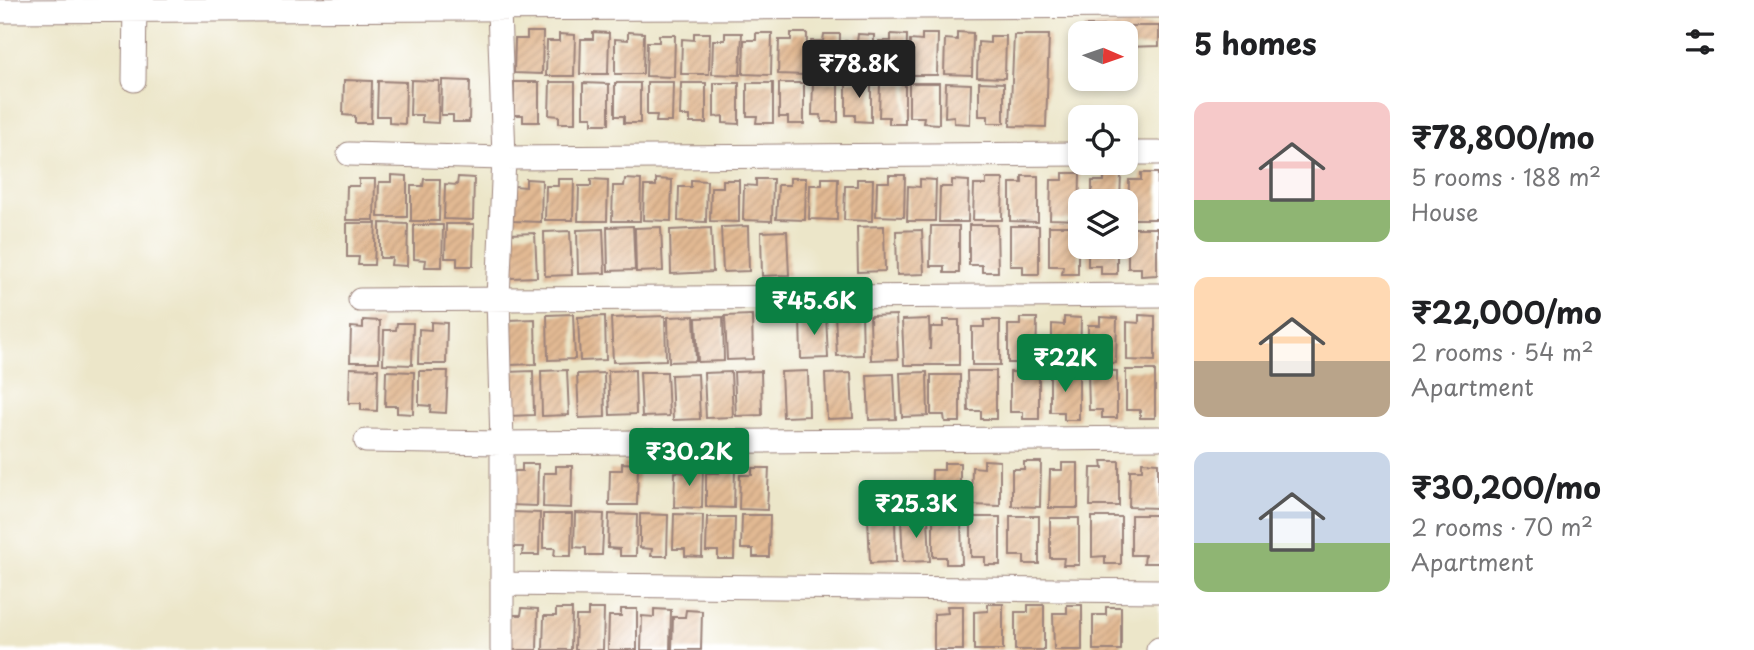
<!DOCTYPE html>
<html lang="en">
<head>
<meta charset="utf-8">
<style>
  body { margin:0; font-family:"Playpen Sans",sans-serif; background:#f2f2f2; color:#202124; height:100vh; display:flex; flex-direction:column; font-size:26px; white-space:nowrap }
  * { box-sizing:border-box; margin:0 }
  p { font-size:23px; color:#757577 }
  .icon { flex:none; width:38px; height:38px; fill:none; stroke:currentColor; stroke-width:2; stroke-linecap:round; stroke-linejoin:round }
  .map { position:relative; flex:1; overflow:hidden }
  .panel { display:flex; flex-direction:column; background:#fff; width:595px }
  .panel>* { flex:none }
  .needle { width:46px; rotate:92deg }
  .controls { position:absolute; left:1068px; top:21px; display:grid; gap:14px }
  .controls a { display:grid; place-items:center; width:70px; height:70px; border-radius:14px; background:#fff; box-shadow:0 4px 10px #0003; font-size:35px }
  .price { position:absolute; translate:-50% -60px; padding:0 16px; border-radius:7px; background:#0b8043; color:#fff; font-size:23px; line-height:46px; filter:drop-shadow(0 2px 4px #0008) }
  .price::after { content:''; position:absolute; left:50%; top:42px; width:21px; height:16px; margin-left:-10px; background:inherit; clip-path:polygon(0 0,100% 0,50% 100%) }
  .price.on { background:#222; color:#fff }
  ul { padding:0; list-style:none }
  li { display:flex; align-items:center; gap:21px; height:175px; padding:0 35px }
  li span { display:grid; place-items:center; flex:none; width:196px; height:140px; border-radius:14px; color:#555 }
  li>.icon { margin-inline-start:auto }
  span .icon { width:84px; height:84px; fill:#fffc; stroke-width:1 }
  li b { font-size:30px }
  h2 { display:flex; justify-content:space-between; align-items:center; height:84px; padding:0 35px; font-size:30px }
  main { display:flex; flex:1; min-height:0 }
  .map>svg:first-child { display:block }
  .building { fill:url(#building-hatch) }
  .lines { fill:none; stroke-linecap:round; stroke-linejoin:round }
  .street-casing { stroke:#9b827a; stroke-width:25 }
  .street { stroke:#fff; stroke-width:23 }
</style>
</head>
<body>
<main>
<div class="map">
<svg width="1159" height="650" viewBox="0 0 1159 650">
  <defs>
    <pattern id="building-hatch" width="6" height="6" patternUnits="userSpaceOnUse" patternTransform="scale(1.75)"><rect width="6" height="6" fill="#e2b993"/><path d="M-1 1l2-2M0 6l6-6M5 7l2-2" fill="none" stroke="#c39f7f"/></pattern>
  </defs>
  <rect width="100%" height="100%" fill="#fff"/>
  <filter id="ink" filterUnits="userSpaceOnUse"><feTurbulence type="fractalNoise" baseFrequency=".0143" numOctaves="2"/><feDisplacementMap in="SourceGraphic" scale="14" xChannelSelector="R" yChannelSelector="G"/><feConvolveMatrix kernelMatrix="1 2 1 2 8 2 1 2 1" color-interpolation-filters="sRGB"/></filter>
  <filter id="wash" filterUnits="userSpaceOnUse"><feTurbulence type="fractalNoise" baseFrequency=".00686" numOctaves="4" result="noise"/><feDisplacementMap in="SourceGraphic" scale="28" xChannelSelector="R" yChannelSelector="G"/><feGaussianBlur stdDeviation="1.57" result="paint"/><feColorMatrix in="noise" values="0 0 0 0 0 0 0 0 0 0 0 0 0 0 0 0 0 1.4 0 .05"/><feComposite in="paint" operator="in"/></filter>
  <g filter="url(#wash)">
    <rect width="100%" height="100%" fill="#ece6c9"/>
    <g id="blocks">
      <path class="building" d="M1085 26H1159V46L1125 47V33H1085Z
        M527 32H543L542 74 514 73 515 39H527Z
        M593 32 609 33 608 74H580L581 39H593Z
        M628 32 644 33 643 74H615V39L628 40Z
        M957 32 973 33 972 75 944 74 945 39 957 40Z
        M694 33H710L709 74H681L682 39 694 40Z
        M725 33H742L740 75 712 74 713 40H725Z
        M756 33H772L771 75 743 74 744 40H756Z
        M791 33H807L806 75 778 74 779 40H791Z
        M559 34 575 35 574 76H546L547 41H559Z
        M824 34H840L839 76 810 75 811 41H823Z
        M858 34 874 35 873 77 845 76V41L857 42Z
        M891 34 907 35 906 76H878L879 41H891Z
        M922 34H938L937 75H909L910 40 922 41Z
        M659 35H675L674 77 646 76 647 42H659Z
        M1014 35H1049L1046 127 1010 126Z
        M990 36H1006L1005 78 977 77 978 42 990 43Z
        M344 80 372 81 371 123H355V116L343 115Z
        M411 80 439 81 438 123 422 122V115H410Z
        M442 80 470 81 469 122H453V115H441Z
        M378 81 406 82 405 124 389 123V116H377Z
        M846 81H871V122L855 121V115H846Z
        M514 82H539V122H523V115H514Z
        M550 82H575V123H559V116L549 115Z
        M647 82H673L672 122H656L657 115H647Z
        M813 82H838V122H822L821 115H812Z
        M979 82 1004 83V123H988V116H979Z
        M583 83 609 84V124H592V117H583Z
        M615 83H640V123H624V116H615Z
        M681 83H706V123H690V116H680Z
        M714 83H739V124L723 123V116L714 117Z
        M747 83H773V123H756L757 116H747Z
        M779 83H804V124H788V117H779Z
        M880 83 905 84V124H889V117H879Z
        M909 83H939V124L923 123 924 117H909Z
        M946 83 971 84 970 124 954 123V116L945 117Z
        M1063 173H1080L1079 220 1050 219 1051 180H1063Z
        M1141 173H1158L1157 219H1128L1129 180H1141Z
        M1104 174H1121L1120 201H1092V181H1104Z
        M391 175 407 176V217H378L379 182H391Z
        M889 175H905L904 217 876 216 877 182H889Z
        M1022 176H1038V222L1010 221V183H1022Z
        M458 177 474 178 473 220 444 219 445 184 457 185Z
        M790 178H806L805 220 776 219 778 185H790Z
        M822 178H838L837 220 809 219 810 185H822Z
        M359 179H375L374 220H346L347 186H359Z
        M424 179H440L439 221H411V186H423Z
        M526 179 542 180 541 222 513 221 514 186 526 187Z
        M558 179H574L573 220H545L546 186H558Z
        M591 179 608 180 607 221H578L579 186H591Z
        M625 179 641 180 640 221H612L613 186H624Z
        M656 179 672 180 671 221 643 220 644 186H656Z
        M756 179H773L772 221 743 220 744 185 756 186Z
        M857 179H873L872 221 844 220 845 186H857Z
        M920 179 936 180 935 221H907L908 186 920 187Z
        M986 179H1003L1002 220H973L974 185H986Z
        M691 180 707 181 706 222 678 221 679 187H691Z
        M723 180H739V222L710 221 711 187H723Z
        M952 180 969 181 968 222H939L940 187H952Z
        M347 223H376L374 265H358L359 257H347Z
        M380 223 408 224 407 266 391 265 392 258H380Z
        M446 224H474L473 266H457V258H445Z
        M414 225H443L442 267H425L426 260 414 259Z
        M969 225H997L998 272H982V265H969Z
        M633 226 635 270 608 271 607 227Z
        M748 226 749 271 723 272 721 227Z
        M884 226 885 271 858 272 857 227Z
        M931 226H959V273H944V266H930Z
        M1010 226H1039V274H1023V266H1010Z
        M1049 226H1078V274H1062L1063 266H1049Z
        M661 227 663 271 636 272 635 228Z
        M711 228 713 272 671 274 670 230Z
        M1128 228H1157V275L1141 276V268H1128Z
        M603 229 605 273 578 274 577 230Z
        M922 230 924 274 897 275 896 231Z
        M570 231 572 275 545 276 544 232Z
        M787 231 789 275 762 276 761 232Z
        M535 233 537 277 510 278 509 234Z
        M1088 247H1117V274H1101V266H1088Z
        M862 311 863 355 837 356 835 312Z
        M573 314 575 359 548 360 547 315Z
        M826 314 828 358 801 359 800 315Z
        M752 315 753 359 727 360 725 316Z
        M896 315 898 359 871 360 870 316Z
        M1139 315 1155 316V361L1127 360V322L1139 323Z
        M605 316 606 360 580 361 578 317Z
        M665 316 666 360 613 362 611 318Z
        M694 316 696 361 669 362 668 317Z
        M723 317 724 361 698 362 696 318Z
        M1064 317 1081 318 1080 363 1052 362V324L1064 325Z
        M1100 317 1117 318 1116 363H1088V325H1100Z
        M1020 318H1037L1036 363H1008V325H1020Z
        M535 319 536 364 510 365 508 320Z
        M929 319 930 350 931 327H943V320H959V365H904L902 320Z
        M363 320 380 321 379 362H350L351 327 363 328Z
        M984 320H1000V365H972V327H984Z
        M431 322 447 323 446 364H418L419 329 431 330Z
        M397 323H413L412 365 383 364 384 330H396Z
        M350 368 378 369 377 411 361 410V403H349Z
        M567 370 569 415 542 416 541 371Z
        M635 370 636 414 610 415 608 371Z
        M1088 370 1117 371V418H1102V410H1089Z
        M1126 370H1155V418H1140V410H1126Z
        M386 371 414 372 413 414 397 413V406H385Z
        M419 371H448L446 413 430 412 431 406 419 405Z
        M533 371 534 415 508 416 506 372Z
        M761 371 762 415 736 416 734 372Z
        M808 371 809 416 783 417 781 372Z
        M967 371H996V419H981V411H968Z
        M640 372H667L669 416 642 417Z
        M731 372 733 417 706 418 704 373Z
        M927 372 928 416 902 417 900 373Z
        M1010 372H1039V419H1023V412H1010Z
        M1050 372H1079V420H1064V412H1050Z
        M604 373 605 417 579 418 577 374Z
        M851 373 853 418 827 419 825 374Z
        M698 374 700 419 673 420 671 375Z
        M894 374 896 419 869 420 867 375Z
        M931 375H960V422H945L944 415H931Z
        M984 460 1000 461V506L971 505 972 467 984 468Z
        M1102 461H1119V506H1090L1091 468H1103Z
        M1024 462H1041L1040 507 1012 506V469H1024Z
        M1142 462 1158 463V508L1129 507 1130 470H1142Z
        M622 463 638 464 637 505H609L610 470H622Z
        M944 463H960V508L931 507 932 470H944Z
        M1062 463H1078V508H1049L1050 470H1062Z
        M522 464H538L537 506 509 505 510 471H522Z
        M687 465 703 466 702 508 674 507 675 472 687 473Z
        M556 466H572L571 508 543 507 544 473H556Z
        M719 466 735 467 734 508 706 507V473H719Z
        M752 468H769L767 510 739 509 740 475H752Z
        M511 512 540 513 539 555H522L523 547H511Z
        M575 513 604 514 602 555H586V548L574 547Z
        M543 514H572L571 556H554L555 548H543Z
        M609 514 637 515 636 556H620V549L608 548Z
        M640 514 668 515 667 556H651L652 549 640 548Z
        M674 514 703 515 702 557 685 556V549H673Z
        M742 515H770L769 557H753V549H741Z
        M1131 515H1159V563H1144L1145 555H1131Z
        M1010 516H1039V564H1024V556H1010Z
        M707 517H735L734 559H718V551H706Z
        M928 517 930 561 903 562 901 518Z
        M933 517H961L962 564H946V557H933Z
        M971 517H1000V565H985V557H971Z
        M1092 517H1121V564H1105V556L1092 557Z
        M868 518H895L896 562 870 563Z
        M1050 518H1079V565H1063L1064 558H1050Z
        M988 604H1003V650H974V612L988 611Z
        M1028 605H1044V650H1015V612H1028Z
        M1067 605H1082V650H1054L1053 613H1067Z
        M947 606H963V650H934V614L948 613Z
        M1106 607H1121V650H1093V615H1106Z
        M522 608 538 609 537 650H509V615H521Z
        M556 609H572L571 650H543L544 616H556Z
        M588 609H604L603 650H575L576 616H588Z
        M621 609H637V650H608L609 616H621Z
        M654 609 671 610 670 650H641L642 616 654 617Z
        M686 610 702 611 701 650H672L673 617H685Z"/>
    </g>
  </g>
  <g filter="url(#ink)">
    <use href="#blocks" fill-opacity="0" stroke="#9b827a" stroke-width="2"/>
    <g class="lines">
      <g class="street-casing">
        <path id="street" d="M499 9 504 158 498 298 502 443V650
          M0 11 1159 6
          M134 80 135 0
          M1125 153H1159
          M349 154 504 158 1080 154
          M360 300 1159 295
          M366 441 502 443 1159 438
          M502 584 1159 591
          M1158 650 1159 649"/>
      </g>
      <use href="#street" class="street"/>
    </g>
  </g>
</svg>
<div class="controls">
<a><svg class="needle" viewBox="-14 -14 28 28"><path d="M0-13l5 13h-10z" fill="#e53935"/><path d="M0 13l5-13h-10z" fill="#757577"/></svg></a>
<a><svg class="icon" aria-label="locate" viewBox="0 0 24 24"><circle cx="12" cy="12" r="6"/><path d="M12 2v4M12 18v4M2 12h4M18 12h4"/></svg></a>
<a><svg class="icon" aria-label="layers" viewBox="0 0 24 24"><path d="M12 4l9 5-9 5-9-5zM3 14l9 5 9-5"/></svg></a>
</div>
<b class="price on" style="left:859px;top:100px">₹78.8K</b>
<b class="price" style="left:814px;top:337px">₹45.6K</b>
<b class="price" style="left:1065px;top:394px">₹22K</b>
<b class="price" style="left:689px;top:488px">₹30.2K</b>
<b class="price" style="left:916px;top:540px">₹25.3K</b>
</div>
<section class="panel">
<h2>5 homes<svg class="icon" aria-label="filters" viewBox="0 0 24 24"><path d="M4 7h16M4 17h16"/><circle cx="9" cy="7" r="2"/><circle cx="15" cy="17" r="2"/></svg></h2>
<ul>
<li><span style="background:linear-gradient(#f6c9c9 70%,#8fb573 0)"><svg class="icon" aria-label="home" viewBox="0 0 24 24"><path d="M3 11l9-7 9 7M6 9v11h12V9"/></svg></span><div><b>₹78,800/mo</b><p>5 rooms · 188 m²</p><p>House</p></div></li>
<li><span style="background:linear-gradient(#ffd9b3 60%,#b9a48a 0)"><svg class="icon" aria-label="home" viewBox="0 0 24 24"><path d="M3 11l9-7 9 7M6 9v11h12V9"/></svg></span><div><b>₹22,000/mo</b><p>2 rooms · 54 m²</p><p>Apartment</p></div></li>
<li><span style="background:linear-gradient(#c9d6e8 65%,#8fb573 0)"><svg class="icon" aria-label="home" viewBox="0 0 24 24"><path d="M3 11l9-7 9 7M6 9v11h12V9"/></svg></span><div><b>₹30,200/mo</b><p>2 rooms · 70 m²</p><p>Apartment</p></div></li>
</ul>
</section>
</main>
</body>
</html>
